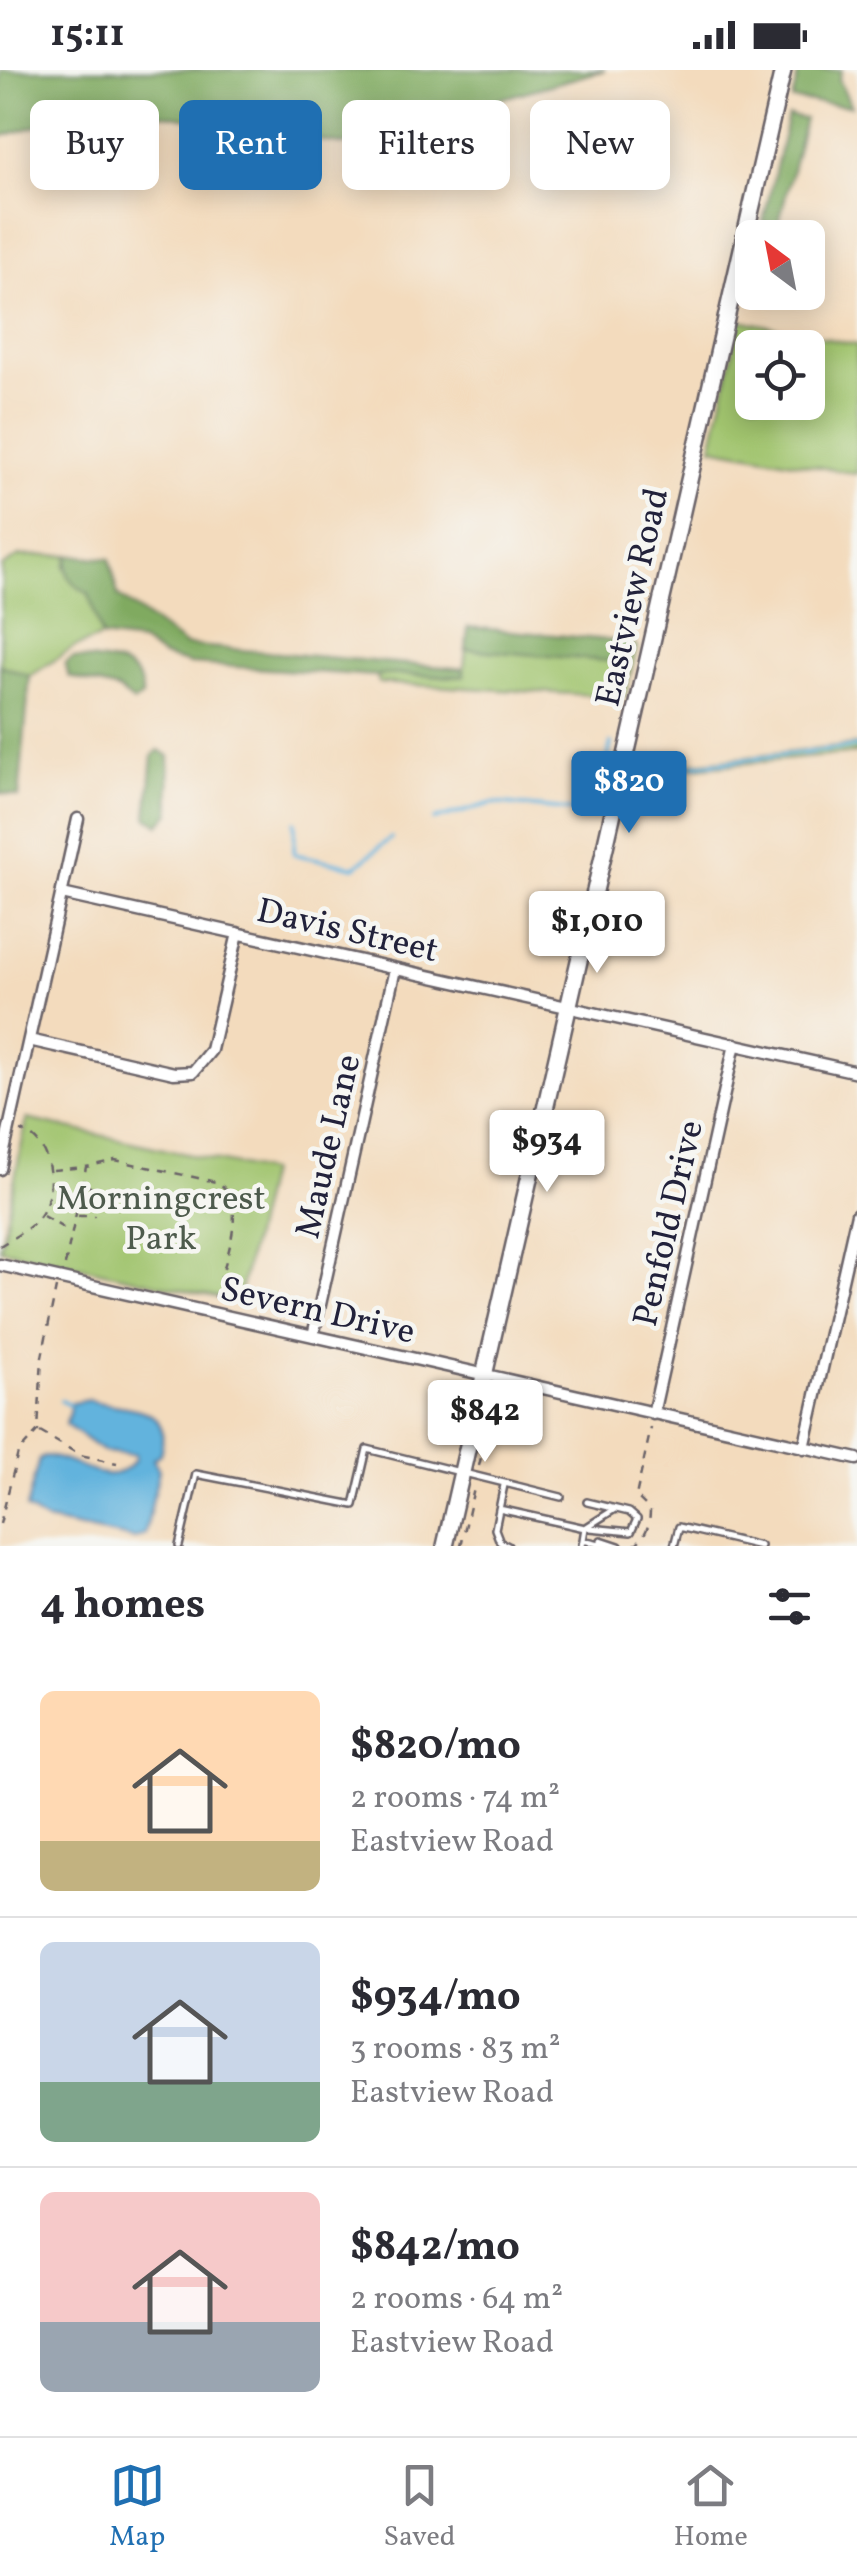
<!DOCTYPE html>
<html lang="en">
<head>
<meta charset="utf-8">
<style>
  body { margin:0; font-family:Vollkorn,serif; background:#f2f2f3; color:#2b2b33; height:100vh; display:flex; flex-direction:column; font-size:38px; white-space:nowrap }
  * { box-sizing:border-box; margin:0 }
  p { font-size:32px; color:#7c7c81 }
  .icon { flex:none; width:55px; height:55px; fill:none; stroke:currentColor; stroke-width:2; stroke-linecap:round; stroke-linejoin:round }
  .map { position:relative; height:1476px; overflow:hidden }
  .sheet { display:flex; flex-direction:column; background:#fff; flex:1 }
  .sheet>* { flex:none }
  .banner { position:absolute; left:30px; top:30px; width:798px; height:90px; display:flex; gap:20px }
  .needle { width:65px; rotate:328deg }
  .buttons { position:absolute; left:735px; top:150px; display:grid; gap:20px }
  .buttons a { display:grid; place-items:center; width:90px; height:90px; border-radius:15px; background:#fff; box-shadow:0 5px 25px #0003; font-size:50px }
  .price { position:absolute; translate:-50% -85px; padding:0 22px; border-radius:10px; background:#fff; color:#222; font-size:32px; line-height:65px; filter:drop-shadow(0 2px 5px #0008) }
  .price::after { content:''; position:absolute; left:50%; top:60px; width:30px; height:22px; margin-left:-15px; background:inherit; clip-path:polygon(0 0,100% 0,50% 100%) }
  .price.selected { background:#1f6fb2; color:#fff }
  ul { padding:0; list-style:none }
  li { display:flex; align-items:center; gap:30px; height:250px; padding:0 40px }
  li+li { border-top:2px solid #e1e1e2 }
  li span { display:grid; place-items:center; flex:none; width:280px; height:200px; border-radius:15px; color:#555 }
  li>.icon { margin-inline-start:auto }
  span .icon { width:120px; height:120px; fill:#fffc; stroke-width:1 }
  li b { font-size:42px }
  h2 { display:flex; justify-content:space-between; align-items:center; height:120px; padding:0 40px; font-size:42px }
  .pill { padding:0 35px; border-radius:15px; background:#fff; box-shadow:0 5px 25px #0003; font-size:35px; line-height:90px }
  .pill.selected { background:#1f6fb2; color:#fff }
  .status { display:flex; justify-content:space-between; align-items:center; height:70px; padding:0 50px; background:#fff; direction:ltr }
  .status svg { height:28px; fill:currentColor }
  .dock { display:flex; justify-content:space-around; align-items:center; height:140px; border-top:2px solid #e1e1e2; background:#fff; font-size:28px; color:#7c7c81 }
  .dock a { display:grid; justify-items:center; gap:5px }
  .dock .selected { color:#1f6fb2 }
  .map>svg:first-child { display:block }
  .green { fill:#a1c46e; stroke:#627354; stroke-width:2.5; fill-rule:evenodd }
  .forest { fill:#80aa61; stroke:#51664e; stroke-width:2.5 }
  .water { fill:#62b3dd; stroke:#426a8c; stroke-width:2.5 }
  .lines { fill:none; stroke-linecap:round; stroke-linejoin:round }
  .stream { stroke:#62b3dd; stroke-width:4 }
  .lane-casing { stroke:#6b6368; stroke-width:10 }
  .street-casing { stroke:#6b6368; stroke-width:15 }
  .secondary-casing { stroke:#6b6368; stroke-width:20 }
  .path { stroke:#6b6368; stroke-width:2.5; stroke-dasharray:8 8; stroke-linecap:butt }
  .lane { stroke:#fff; stroke-width:5 }
  .street { stroke:#fff; stroke-width:10 }
  .secondary { stroke:#fff; stroke-width:15 }
  .labels { text-anchor:middle; stroke-width:9; stroke-linejoin:round; paint-order:stroke }
  .street-label { font-size:35px; fill:#22223b; stroke:#f6f6f2 }
  .park-label { font-size:35px; fill:#4e5b4d; stroke:#f6f6f2 }
</style>
</head>
<body>
<div class="status"><b>15:11</b><svg viewBox="0 0 49 12"><path d="M0 12V9h3v3zM5 12V6h3v6zM10 12V3h3v9zM15 12V0h3v12zM26 1h20v11H26zM47 4h2v5h-2z"/></svg></div>
<div class="map">
<svg width="857" height="1476" viewBox="0 0 857 1476">
  <rect width="100%" height="100%" fill="#f6f6f2"/>
  <filter id="ink" filterUnits="userSpaceOnUse"><feTurbulence type="fractalNoise" baseFrequency=".01" numOctaves="2"/><feDisplacementMap in="SourceGraphic" scale="20" xChannelSelector="R" yChannelSelector="G"/><feConvolveMatrix kernelMatrix="1 2 1 2 8 2 1 2 1" color-interpolation-filters="sRGB"/></filter>
  <filter id="wash" filterUnits="userSpaceOnUse"><feTurbulence type="fractalNoise" baseFrequency=".0048" numOctaves="4" result="noise"/><feDisplacementMap in="SourceGraphic" scale="40" xChannelSelector="R" yChannelSelector="G"/><feGaussianBlur stdDeviation="2.25" result="paint"/><feColorMatrix in="noise" values="0 0 0 0 0 0 0 0 0 0 0 0 0 0 0 0 0 1.4 0 .05"/><feComposite in="paint" operator="in"/></filter>
  <g filter="url(#wash)">
    <rect width="100%" height="100%" fill="#f3dbbd"/>
    <path class="green" d="M740 250 857 275V404L712 377ZM752 278H808V332H752Z
      M69 485 65 497 89 524 102 567 75 577 30 606 0 595 2 497 19 486Z
      M630 572 637 577 625 627 379 613 377 606C406 601 434 609 463 606L466 579 628 588Z
      M857 675V683L672 700 677 695Z
      M27 1049 268 1102 238 1232 0 1179Z"/>
    <path class="forest" d="M0 0H605L409 54 401 84 105 35 0 67Z
      M799 0H842L839 9 851 36 792 30Z
      M788 46 805 49 778 156 763 152Z
      M69 485 110 489 118 526 185 575 464 599V606C434 609 406 601 377 606L190 594 162 586 141 572 102 567 89 524C72 514 62 506 69 485Z
      M468 557 630 572 628 588 620 592 466 579Z
      M73 588C101 591 144 588 142 627L134 632 118 620 69 607 65 594Z
      M0 595 30 606 19 727 0 723Z
      M159 680 169 686 170 743 159 755 147 747 153 685Z"/>
    <path class="water" d="M89 1330C126 1341 174 1331 160 1384L153 1389 159 1400 145 1465 134 1469 46 1451 26 1439 39 1389 45 1386C75 1387 109 1424 135 1390V1385L104 1382 66 1355 71 1333Z"/>
    <g class="lines">
      <path class="stream" d="M660 699 857 677
        M434 750 493 733 596 743 611 673
        M295 752 294 784 355 797 391 768
        M61 1331 69 1335"/>
    </g>
  </g>
  <g filter="url(#ink)">
    <g class="lines">
      <g class="lane-casing">
        <path id="lane" d="M504 1415 495 1459 500 1472 508 1476
          M587 1432 629 1442 637 1449 631 1462 590 1458
          M499 1439 585 1458
          M583 1470 608 1476
          M601 1470 619 1476
          M179 1476 196 1404 354 1435 367 1379 561 1427
          M582 1476 585 1458 615 1439
          M674 1476 679 1457 760 1476"/>
      </g>
      <g class="street-casing">
        <path id="street" d="M62 824 857 1002
          M29 970 174 1003 193 1002 211 980 238 863
          M0 1099 78 749
          M0 1195 857 1389
          M313 1266 395 899
          M653 1344 735 974
          M804 1378 857 1144"/>
      </g>
      <g class="secondary-casing">
        <path id="secondary" d="M445 1476 783 0"/>
      </g>
      <path class="path" d="M53 1100 85 1097
        M85 1114 100 1123
        M43 1146 70 1162
        M78 1146H95
        M0 1176C13 1167 31 1159 40 1146 57 1122 53 1071 21 1061
        M65 1195 86 1097 115 1090 216 1112C253 1130 222 1198 215 1228
        M40 1362 80 1385 117 1393
        M479 1396 496 1324
        M0 1454 18 1383 38 1361 42 1287 56 1218
        M461 1476 475 1414
        M634 1476C646 1465 650 1456 650 1440L636 1426 651 1358"/>
      <use href="#lane" class="lane"/>
      <use href="#street" class="street"/>
      <use href="#secondary" class="secondary"/>
    </g>
  </g>
  <g class="labels">
    <g class="street-label">
      <text transform="translate(631 527) rotate(-77)" y="12">Eastview Road</text>
      <text transform="translate(348 859) rotate(13)" y="12">Davis Street</text>
      <text transform="translate(327 1076) rotate(-77)" y="12">Maude Lane</text>
      <text transform="translate(667 1153) rotate(-77)" y="12">Penfold Drive</text>
      <text transform="translate(318 1239) rotate(13)" y="12">Severn Drive</text>
    </g>
    <g class="park-label">
      <text x="161" y="1139">Morningcrest<tspan x="161" dy="40">Park</tspan></text>
    </g>
  </g>
</svg>
<div class="buttons">
<a><svg class="needle" viewBox="-14 -14 28 28"><path d="M0-13l5 13h-10z" fill="#e53935"/><path d="M0 13l5-13h-10z" fill="#7c7c81"/></svg></a>
<a><svg class="icon" aria-label="locate" viewBox="0 0 24 24"><circle cx="12" cy="12" r="6"/><path d="M12 2v4M12 18v4M2 12h4M18 12h4"/></svg></a>
</div>
<b class="price selected" style="left:629px;top:766px">$820</b>
<b class="price" style="left:597px;top:906px">$1,010</b>
<b class="price" style="left:547px;top:1125px">$934</b>
<b class="price" style="left:485px;top:1395px">$842</b>
<div class="banner">
<a class="pill">Buy</a>
<a class="pill selected">Rent</a>
<a class="pill">Filters</a>
<a class="pill">New</a>
</div>
</div>
<section class="sheet">
<h2>4 homes<svg class="icon" aria-label="filters" viewBox="0 0 24 24"><path d="M4 7h16M4 17h16"/><circle cx="9" cy="7" r="2"/><circle cx="15" cy="17" r="2"/></svg></h2>
<ul>
<li><span style="background:linear-gradient(#ffd9b3 75%,#c2b280 0)"><svg class="icon" aria-label="home" viewBox="0 0 24 24"><path d="M3 11l9-7 9 7M6 9v11h12V9"/></svg></span><div><b>$820/mo</b><p>2 rooms · 74 m²</p><p>Eastview Road</p></div></li>
<li><span style="background:linear-gradient(#c9d6e8 70%,#7fa58c 0)"><svg class="icon" aria-label="home" viewBox="0 0 24 24"><path d="M3 11l9-7 9 7M6 9v11h12V9"/></svg></span><div><b>$934/mo</b><p>3 rooms · 83 m²</p><p>Eastview Road</p></div></li>
<li><span style="background:linear-gradient(#f6c9c9 65%,#9aa5b1 0)"><svg class="icon" aria-label="home" viewBox="0 0 24 24"><path d="M3 11l9-7 9 7M6 9v11h12V9"/></svg></span><div><b>$842/mo</b><p>2 rooms · 64 m²</p><p>Eastview Road</p></div></li>
</ul>
</section>
<nav class="dock">
<a class="selected"><svg class="icon" aria-label="map" viewBox="0 0 24 24"><path d="M3 6l6-2 6 2 6-2v14l-6 2-6-2-6 2zM9 4v14M15 6v14"/></svg>Map</a>
<a><svg class="icon" aria-label="saved" viewBox="0 0 24 24"><path d="M7 4h10v16l-5-4-5 4z"/></svg>Saved</a>
<a><svg class="icon" aria-label="home" viewBox="0 0 24 24"><path d="M3 11l9-7 9 7M6 9v11h12V9"/></svg>Home</a>
</nav>
</body>
</html>
